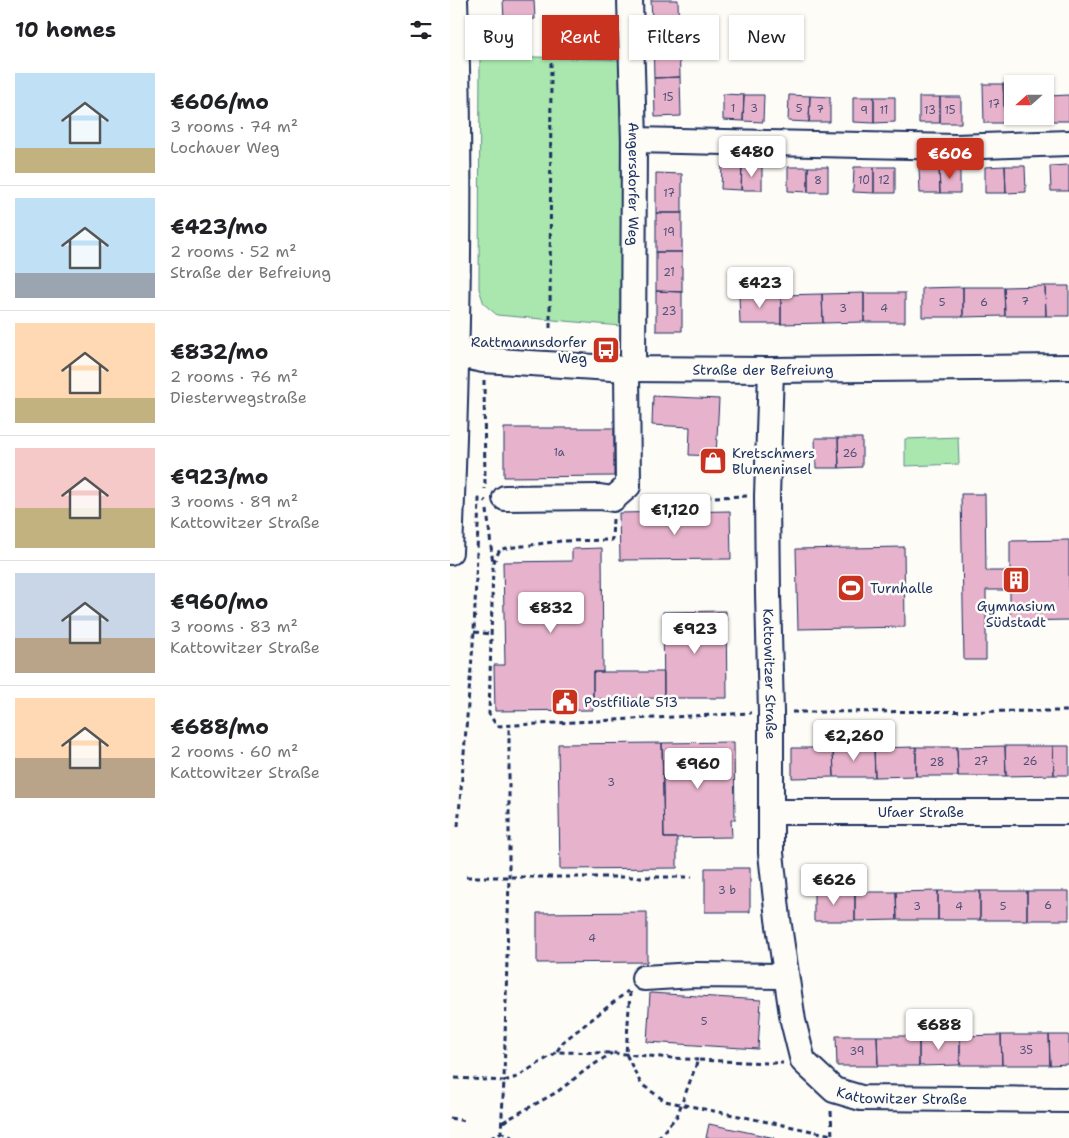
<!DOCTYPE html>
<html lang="en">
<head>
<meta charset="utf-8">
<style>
  body { margin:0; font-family:"Shantell Sans",sans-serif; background:#f2f2f2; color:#202124; height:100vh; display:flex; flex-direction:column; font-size:19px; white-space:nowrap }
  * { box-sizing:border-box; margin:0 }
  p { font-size:16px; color:#757577 }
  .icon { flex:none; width:28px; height:28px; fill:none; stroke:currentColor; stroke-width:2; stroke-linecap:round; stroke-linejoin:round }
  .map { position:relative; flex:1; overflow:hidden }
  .sheet { display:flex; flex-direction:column; background:#fff; width:450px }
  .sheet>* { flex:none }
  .guide { position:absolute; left:15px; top:15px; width:475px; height:45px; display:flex; gap:10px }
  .needle { width:32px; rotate:249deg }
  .controls { position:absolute; left:554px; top:75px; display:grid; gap:10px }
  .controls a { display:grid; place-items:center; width:50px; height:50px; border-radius:0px; background:#fff; box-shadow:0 1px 4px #0004; font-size:25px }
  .price { position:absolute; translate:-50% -42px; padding:0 11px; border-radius:5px; background:#fff; color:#222; font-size:16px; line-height:32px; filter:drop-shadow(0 1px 2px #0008) }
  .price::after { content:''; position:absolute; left:50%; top:30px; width:15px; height:11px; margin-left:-8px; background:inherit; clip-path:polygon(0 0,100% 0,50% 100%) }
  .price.active { background:#c8321e; color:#fff }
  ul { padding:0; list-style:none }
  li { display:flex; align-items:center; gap:15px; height:125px; padding:0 15px }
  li+li { border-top:1px solid #e0e0e0 }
  li span { display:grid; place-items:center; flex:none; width:140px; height:100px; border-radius:0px; color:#555 }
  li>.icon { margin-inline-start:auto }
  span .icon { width:60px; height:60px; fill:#fffc; stroke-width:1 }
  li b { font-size:21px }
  h2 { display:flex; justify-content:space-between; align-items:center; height:60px; padding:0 15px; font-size:21px }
  .tag { padding:0 18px; border-radius:0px; background:#fff; box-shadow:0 1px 4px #0004; font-size:18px; line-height:45px }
  .tag.active { background:#c8321e; color:#fff }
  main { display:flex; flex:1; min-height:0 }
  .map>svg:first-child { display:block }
  .green { fill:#a9e7af; stroke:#628b86 }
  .building { fill:#e7b2cb; stroke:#1b2f5e }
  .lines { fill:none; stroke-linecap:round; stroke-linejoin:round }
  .minor-casing { stroke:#1b2f5e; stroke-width:28 }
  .path { stroke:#1b2f5e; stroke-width:3; stroke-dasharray:5 4; stroke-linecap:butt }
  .minor { stroke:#fdfcf7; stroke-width:24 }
  .labels { text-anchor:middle; stroke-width:5; stroke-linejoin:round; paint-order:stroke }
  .number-label { font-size:11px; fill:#4e5079 }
  .street-label { font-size:14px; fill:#1b2f5e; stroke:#fdfcf7 }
  .poi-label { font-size:14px; fill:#1b2f5e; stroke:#fdfcf7; text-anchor:start }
</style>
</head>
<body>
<main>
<section class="sheet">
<h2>10 homes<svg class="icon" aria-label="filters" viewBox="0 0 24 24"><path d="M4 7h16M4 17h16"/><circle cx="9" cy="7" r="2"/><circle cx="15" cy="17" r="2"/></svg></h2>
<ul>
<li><span style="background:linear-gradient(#bfe0f5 75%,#c2b280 0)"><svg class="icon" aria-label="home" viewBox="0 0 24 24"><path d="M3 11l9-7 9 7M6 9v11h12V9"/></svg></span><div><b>€606/mo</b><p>3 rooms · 74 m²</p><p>Lochauer Weg</p></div></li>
<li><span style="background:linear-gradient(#bfe0f5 75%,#9aa5b1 0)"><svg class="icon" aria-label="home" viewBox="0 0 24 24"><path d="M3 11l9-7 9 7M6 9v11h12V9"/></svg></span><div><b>€423/mo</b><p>2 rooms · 52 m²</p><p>Straße der Befreiung</p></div></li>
<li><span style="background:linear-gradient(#ffd9b3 75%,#c2b280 0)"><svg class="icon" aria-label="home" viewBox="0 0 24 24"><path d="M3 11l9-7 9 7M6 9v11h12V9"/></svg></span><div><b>€832/mo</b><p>2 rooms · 76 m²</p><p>Diesterwegstraße</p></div></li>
<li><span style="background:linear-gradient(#f6c9c9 60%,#c2b280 0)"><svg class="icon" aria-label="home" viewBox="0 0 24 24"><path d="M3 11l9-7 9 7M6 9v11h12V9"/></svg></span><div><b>€923/mo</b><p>3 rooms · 89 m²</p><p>Kattowitzer Straße</p></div></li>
<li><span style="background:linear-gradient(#c9d6e8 65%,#b9a48a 0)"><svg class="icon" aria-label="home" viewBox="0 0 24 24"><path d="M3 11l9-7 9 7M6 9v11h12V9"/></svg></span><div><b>€960/mo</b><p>3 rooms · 83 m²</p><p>Kattowitzer Straße</p></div></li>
<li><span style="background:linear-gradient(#ffd9b3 60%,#b9a48a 0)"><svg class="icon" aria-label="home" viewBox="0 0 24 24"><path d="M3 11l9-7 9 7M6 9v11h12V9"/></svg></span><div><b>€688/mo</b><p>2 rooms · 60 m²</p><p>Kattowitzer Straße</p></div></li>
</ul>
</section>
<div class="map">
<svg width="619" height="1138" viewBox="0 0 619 1138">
  <rect width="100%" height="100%" fill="#fdfcf7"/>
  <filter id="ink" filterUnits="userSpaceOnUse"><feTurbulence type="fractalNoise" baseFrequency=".02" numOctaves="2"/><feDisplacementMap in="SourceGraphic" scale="10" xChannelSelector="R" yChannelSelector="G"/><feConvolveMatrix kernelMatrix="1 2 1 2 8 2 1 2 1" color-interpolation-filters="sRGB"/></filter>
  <g filter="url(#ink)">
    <path class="green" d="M30 55 170 60 171 326 47 315 34 304 29 289Z
      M508 437 509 464 455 466V439Z"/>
    <path class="building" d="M53 0H84L85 19 54 20Z
      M201 0H228L229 37 203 38Z
      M229 37 230 77 204 78 203 38Z
      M230 77 231 116 205 117 204 78Z
      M533 84H553L555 123H534Z
      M553 84H567H562V116H575V122L555 123Z
      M273 94 294 95 293 121 273 120Z
      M294 95H314L313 122 293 121Z
      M339 95 360 96 359 122 338 121Z
      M619 95V121H600L599 96Z
      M360 96 380 97V122H359Z
      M403 97H424V123L403 122Z
      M424 97H445V122L424 123Z
      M469 97H490V123H469Z
      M490 97H511V123H490Z
      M272 165H292L291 190 271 189Z
      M292 165H312V190H291Z
      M619 165V191H601L600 166Z
      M555 166 556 193H535V167Z
      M555 166H575L576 192 556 193Z
      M338 167H358V192L338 191Z
      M358 167H378V192H358Z
      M404 167H424V193L403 192Z
      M424 167H445V193H424Z
      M469 167H489L490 193H470Z
      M489 167H510V193H490Z
      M206 173 232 174V213H206Z
      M206 213H232V252H206Z
      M206 252H232V292L206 291Z
      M595 286 596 316H555L554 287Z
      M595 286H619V316H596Z
      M513 287V317H472V288Z
      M513 287H554L555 316 513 317Z
      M206 291 232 292V331H206Z
      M414 293V322L373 323 372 294Z
      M414 293H455V322H414Z
      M372 294 373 323 331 324V295Z
      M289 295H331V324H290Z
      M203 396 269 399 266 456 239 455 240 427 202 425Z
      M54 428H164V476L54 477Z
      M365 438H388L389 468H366Z
      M388 438H412V467L389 468Z
      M511 494H535L536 571H560V541L619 540V620L560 621V590H536V660H514Z
      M280 511 281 559 170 560 169 513Z
      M454 547 455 627 348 629 346 549Z
      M152 548 153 672H143V710L45 711 44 665H55L53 562 122 561V549Z
      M276 611 277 698H214L213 612Z
      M143 672H214V698L143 699Z
      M284 742 285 820H281L282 837 214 838 212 743Z
      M212 743 214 838H227V868L110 869 108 744Z
      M555 746 556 776H508L507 747Z
      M555 746H603L604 775 556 776Z
      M603 746H619V775H604Z
      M466 747H507L508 776H466Z
      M466 747V776L425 777 424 748Z
      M342 748H383L384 777 342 778Z
      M383 748H424L425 777H384Z
      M255 868H300V912H255Z
      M488 891V920H447L446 892Z
      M488 891H530V920H488Z
      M530 891H577V920H530Z
      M577 891H619V920H577Z
      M364 892H405V921H364Z
      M405 892H446L447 920 405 921Z
      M197 912V962L87 963V913Z
      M200 993 311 1000 308 1049 197 1042Z
      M551 1035H599L600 1065H552Z
      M551 1035 552 1065H510V1036Z
      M599 1035H619V1064L600 1065Z
      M386 1036H427L428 1066H387Z
      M427 1036H469V1066H428Z
      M469 1036H510V1065L469 1066Z
      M259 1124 325 1138H256Z"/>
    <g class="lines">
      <g class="minor-casing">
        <g id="minor">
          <path id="s1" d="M180 0 184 140 183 368"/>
          <path d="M184 140 506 147 619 143"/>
          <path id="s2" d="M0 353 33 360 177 369 321 370 619 367"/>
          <path id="s3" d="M321 370 317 496 318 594 321 712V853L328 919 343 1021 353 1061 384 1090 411 1098 619 1100"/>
          <path d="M55 498 150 497 163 499 178 486 177 369"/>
          <path d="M0 552C7 368 12 184 5 0"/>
          <path id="s4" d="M322 812H619"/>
          <path d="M194 978 244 975 336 976"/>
        </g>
      </g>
      <path class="path" d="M100 328 101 63
        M34 380 35 489
        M193 499 297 496
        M37 510 43 564
        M163 519 162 540 111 541 50 549 43 564 39 714 47 726 301 713
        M24 632 41 634
        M342 712 619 711
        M8 826 24 632 29 499 36 501
        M16 877H242
        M180 992 176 1054 191 1084 215 1101 382 1135
        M107 1051 114 1041 178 991
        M5 1078 54 1081 59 877V726
        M381 1111 382 1138
        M0 1118 15 1121
        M53 1122 107 1092 137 1069 162 1053
        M51 1132 64 1138
        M41 1138 51 1132 54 1081 67 1077 107 1052 163 1053 248 1060
        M208 1138 227 1116 248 1060 318 1063H333"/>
      <use href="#minor" class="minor"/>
    </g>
  </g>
  <defs>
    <g id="bus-square" transform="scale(1.4375)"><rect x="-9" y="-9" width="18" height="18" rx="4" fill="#c8321e" stroke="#fdfcf7"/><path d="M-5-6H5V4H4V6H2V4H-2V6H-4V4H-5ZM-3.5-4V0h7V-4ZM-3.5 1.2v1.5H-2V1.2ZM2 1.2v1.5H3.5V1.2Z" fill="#fff"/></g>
    <g id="shop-square" transform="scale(1.4375)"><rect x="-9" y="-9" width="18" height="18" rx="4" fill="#c8321e" stroke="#fdfcf7"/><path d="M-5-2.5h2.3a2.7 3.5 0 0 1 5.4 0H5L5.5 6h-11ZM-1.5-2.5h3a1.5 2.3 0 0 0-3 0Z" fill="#fff"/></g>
    <g id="building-square" transform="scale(1.4375)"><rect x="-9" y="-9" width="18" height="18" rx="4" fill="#c8321e" stroke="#fdfcf7"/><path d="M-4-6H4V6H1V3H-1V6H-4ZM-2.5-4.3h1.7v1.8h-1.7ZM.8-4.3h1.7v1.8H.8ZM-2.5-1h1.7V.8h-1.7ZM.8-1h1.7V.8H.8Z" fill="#fff"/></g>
    <g id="stadium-square" transform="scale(1.4375)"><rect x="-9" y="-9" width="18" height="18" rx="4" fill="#c8321e" stroke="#fdfcf7"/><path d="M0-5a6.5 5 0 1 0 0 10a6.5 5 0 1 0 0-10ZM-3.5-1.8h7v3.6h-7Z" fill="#fff"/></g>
    <g id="civic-square" transform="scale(1.4375)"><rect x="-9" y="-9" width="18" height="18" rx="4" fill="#c8321e" stroke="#fdfcf7"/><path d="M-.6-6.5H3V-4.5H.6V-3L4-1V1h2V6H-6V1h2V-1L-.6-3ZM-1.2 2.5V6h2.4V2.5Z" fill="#fff"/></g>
  </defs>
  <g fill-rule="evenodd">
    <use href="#bus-square" x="156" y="350"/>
    <use href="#shop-square" x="263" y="461"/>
    <use href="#building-square" x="566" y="580"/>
    <use href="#stadium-square" x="401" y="588"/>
    <use href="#civic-square" x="115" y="702"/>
  </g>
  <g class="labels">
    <g class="number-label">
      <text x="218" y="101">15</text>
      <text x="544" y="108">17</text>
      <text x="283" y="112">1</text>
      <text x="304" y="112">3</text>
      <text x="349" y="112">5</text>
      <text x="370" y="113">7</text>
      <text x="414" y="114">9</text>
      <text x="434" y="114">11</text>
      <text x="480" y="114">13</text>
      <text x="500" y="114">15</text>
      <text x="368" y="184">8</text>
      <text x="414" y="184">10</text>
      <text x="434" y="184">12</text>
      <text x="219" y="197">17</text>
      <text x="219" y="236">19</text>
      <text x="219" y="276">21</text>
      <text x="575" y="305">7</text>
      <text x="492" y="306">5</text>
      <text x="534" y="306">6</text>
      <text x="393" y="312">3</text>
      <text x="434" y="312">4</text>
      <text x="219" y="315">23</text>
      <text x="109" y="456">1a</text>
      <text x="400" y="457">26</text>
      <text x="531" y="765">27</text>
      <text x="580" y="765">26</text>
      <text x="487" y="766">28</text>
      <text x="161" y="786">3</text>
      <text x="277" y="894">3 b</text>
      <text x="598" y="909">6</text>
      <text x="467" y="910">3</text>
      <text x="509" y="910">4</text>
      <text x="553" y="910">5</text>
      <text x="142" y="942">4</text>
      <text x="254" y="1025">5</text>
      <text x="576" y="1054">35</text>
      <text x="407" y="1055">39</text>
    </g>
    <g class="street-label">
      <text dy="5" stroke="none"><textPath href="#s1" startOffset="184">Angersdorfer Weg</textPath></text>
      <text dy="5" stroke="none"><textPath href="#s2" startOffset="314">Straße der Befreiung</textPath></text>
      <text dy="5" stroke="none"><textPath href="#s3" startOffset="304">Kattowitzer Straße</textPath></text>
      <text dy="5" stroke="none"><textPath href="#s4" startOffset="149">Ufaer Straße</textPath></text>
      <text dy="5" stroke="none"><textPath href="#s3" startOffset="805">Kattowitzer Straße</textPath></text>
    </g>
    <g class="poi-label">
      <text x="137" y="347" text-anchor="end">Rattmannsdorfer<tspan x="137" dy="16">Weg</tspan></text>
      <text x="282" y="458">Kretschmers<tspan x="282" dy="16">Blumeninsel</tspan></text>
      <text x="420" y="593">Turnhalle</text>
      <text x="566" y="611" text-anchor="middle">Gymnasium<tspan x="566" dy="16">Südstadt</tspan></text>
      <text x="134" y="707">Postfiliale 513</text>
    </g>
  </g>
</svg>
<div class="controls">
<a><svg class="needle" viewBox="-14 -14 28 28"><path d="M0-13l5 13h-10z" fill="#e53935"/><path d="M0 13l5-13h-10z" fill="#757577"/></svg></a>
</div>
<b class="price" style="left:302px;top:178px">€480</b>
<b class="price active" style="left:500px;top:180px">€606</b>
<b class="price" style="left:310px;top:309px">€423</b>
<b class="price" style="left:225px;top:536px">€1,120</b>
<b class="price" style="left:101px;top:634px">€832</b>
<b class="price" style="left:245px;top:655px">€923</b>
<b class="price" style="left:404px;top:762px">€2,260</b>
<b class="price" style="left:248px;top:790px">€960</b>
<b class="price" style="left:384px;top:906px">€626</b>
<b class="price" style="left:489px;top:1051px">€688</b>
<div class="guide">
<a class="tag">Buy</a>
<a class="tag active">Rent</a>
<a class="tag">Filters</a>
<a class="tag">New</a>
</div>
</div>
</main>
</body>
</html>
